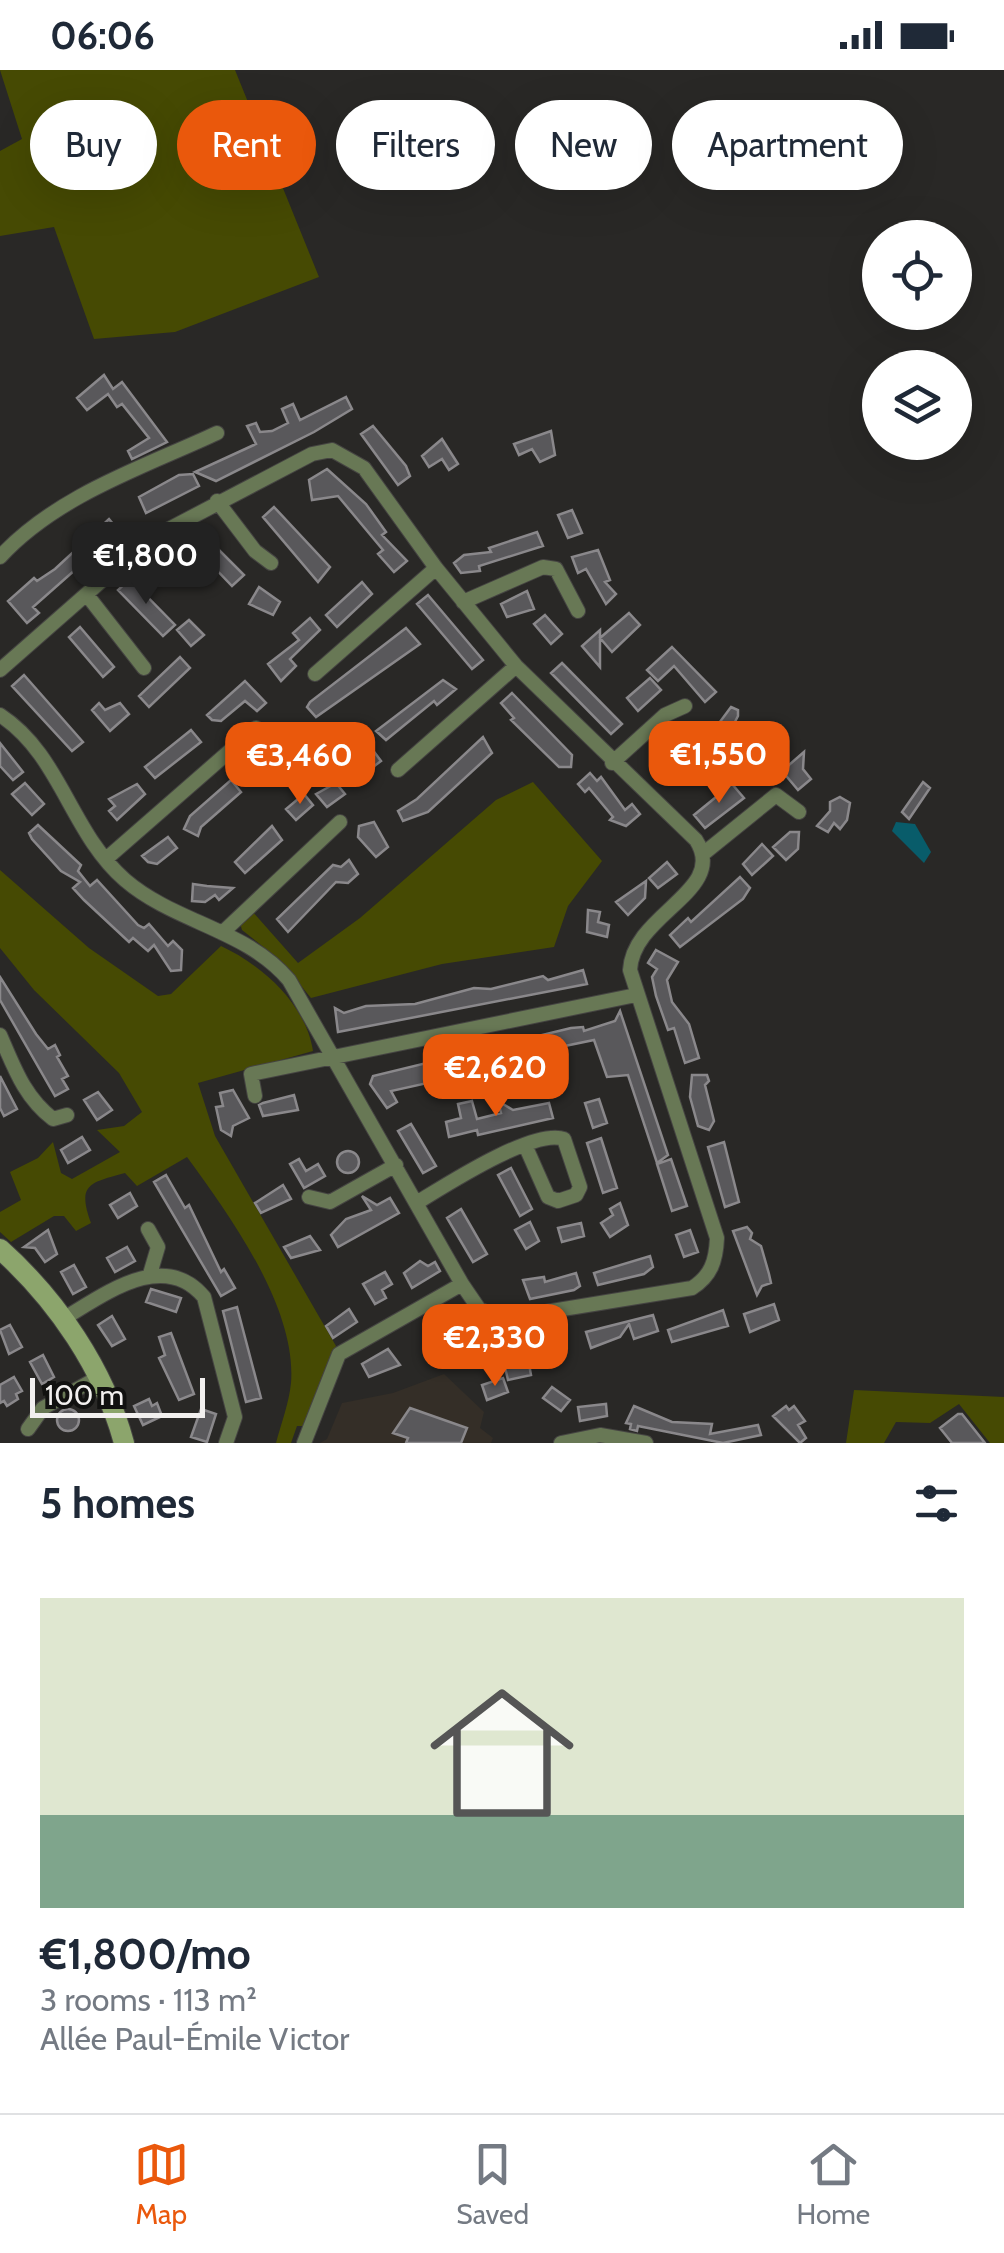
<!DOCTYPE html>
<html lang="en">
<head>
<meta charset="utf-8">
<style>
  body { margin:0; font-family:Cabin,sans-serif; background:#f6f6f7; color:#1f2937; height:100vh; display:flex; flex-direction:column; font-size:38px; white-space:nowrap }
  * { box-sizing:border-box; margin:0 }
  p { font-size:32px; color:#747a83 }
  .icon { flex:none; width:55px; height:55px; fill:none; stroke:currentColor; stroke-width:2; stroke-linecap:round; stroke-linejoin:round }
  .map { position:relative; height:1373px; overflow:hidden }
  .details { display:flex; flex-direction:column; background:#fff; flex:1 }
  .details>* { flex:none }
  .hud { position:absolute; left:30px; top:30px; width:945px; height:90px; display:flex; gap:20px }
  .fabs { position:absolute; left:862px; top:150px; display:grid; gap:20px }
  .fabs a { display:grid; place-items:center; width:110px; height:110px; border-radius:50%; background:#fff; box-shadow:0 10px 40px #0002; font-size:50px }
  .scale { position:absolute; left:30px; bottom:25px; width:175px; box-sizing:border-box; padding-left:10px; border:5px solid #f2f0ef; border-top:0; font-size:28px; line-height:35px; white-space:nowrap; color:#f2f0ef; -webkit-text-stroke:8px #111110; paint-order:stroke }
  .price { position:absolute; translate:-50% -85px; padding:0 22px; border-radius:20px; background:#ea580c; color:#fff; font-size:32px; line-height:65px; filter:drop-shadow(0 2px 5px #0008) }
  .price::after { content:''; position:absolute; left:50%; top:60px; width:30px; height:22px; margin-left:-15px; background:inherit; clip-path:polygon(0 0,100% 0,50% 100%) }
  .price.active { background:#222; color:#fff }
  ul { padding:0; list-style:none }
  li { display:grid; align-content:center; gap:20px; height:530px; padding:0 40px }
  li+li { border-top:2px solid #e0e1e3 }
  li span { display:grid; place-items:center; height:310px; border-radius:0px; color:#555 }
  li>.icon { margin-inline-start:auto }
  span .icon { width:180px; height:180px; fill:#fffc; stroke-width:1 }
  li b { font-size:42px }
  h2 { display:flex; justify-content:space-between; align-items:center; height:120px; padding:0 40px; font-size:42px }
  .tag { padding:0 35px; border-radius:45px; background:#fff; box-shadow:0 10px 40px #0002; font-size:35px; line-height:90px }
  .tag.active { background:#ea580c; color:#fff }
  .status { display:flex; justify-content:space-between; align-items:center; height:70px; padding:0 50px; background:#fff; direction:ltr }
  .status svg { height:28px; fill:currentColor }
  .tabs { display:flex; justify-content:space-around; align-items:center; height:140px; border-top:2px solid #e0e1e3; background:#fff; font-size:28px; color:#747a83 }
  .tabs a { display:grid; justify-items:center; gap:5px }
  .tabs .active { color:#ea580c }
  .map>svg:first-child { display:block }
  .built { fill:#342e27 }
  .green { fill:#464a03 }
  .water { fill:#085c6a }
  .building { fill:#59585b; stroke:#8a888b; stroke-width:2.5 }
  .lines { fill:none; stroke-linecap:round; stroke-linejoin:round }
  .street-casing { stroke:#454442; stroke-width:16 }
  .secondary-casing { stroke:#454442; stroke-width:22 }
  .street { stroke:#687855; stroke-width:14 }
  .secondary { stroke:#8ca56c; stroke-width:20 }
</style>
</head>
<body>
<div class="status"><b>06:06</b><svg viewBox="0 0 49 12"><path d="M0 12V9h3v3zM5 12V6h3v6zM10 12V3h3v9zM15 12V0h3v12zM26 1h20v11H26zM47 4h2v5h-2z"/></svg></div>
<div class="map">
<svg width="1004" height="1373" viewBox="0 0 1004 1373">
  <rect width="100%" height="100%" fill="#292826"/>
  <path class="built" d="M444 1304 484 1342 480 1358 493 1368 491 1373H320L327 1369 342 1333 393 1323Z"/>
  <path class="green" d="M0 0H235L319 207 175 262 94 269 54 157 0 166V81L22 69Z
    M533 712 602 791 568 836 554 877 442 894 311 928 280 890 242 860 240 853 252 841 298 893 360 848 496 730Z
    M0 800 89 878 158 926 171 924 221 876C262 895 306 934 313 981L198 1013 215 1066 336 1276 303 1356H297L291 1373H276C281 1354 289 1333 291 1313 297 1237 229 1145 187 1087L137 1116 125 1103C89 1113 77 1114 91 1153L76 1161 64 1146H54L11 1172 0 1162V1142L21 1130 10 1102 38 1088 53 1072 61 1103 72 1109 120 1082 97 1060 124 1056 142 1042 119 1003 34 920 0 878Z
    M854 1320 1004 1327V1373H990L959 1334 930 1353 896 1352 884 1373H846Z"/>
  <path class="water" d="M896 752 915 754 931 782 924 793 892 761Z"/>
  <path class="building" d="M104 305 113 319 122 312 167 372 132 389 128 381 149 368 122 334 117 337 108 324 87 340 77 328Z
    M346 327 352 339 314 362 216 411 195 402 256 374 247 356 256 353 260 362 272 361 288 353 282 339 293 334 300 350Z
    M373 356 406 396 410 406 398 415 361 364Z
    M551 361 555 385 540 392 532 379 519 385 514 374Z
    M442 369 458 394 449 400 442 389 429 397 422 386Z
    M327 399 366 434 386 462 382 465 407 491 394 502 378 484 383 480 338 426 312 430 309 410Z
    M193 404 199 416 146 443 139 427 179 405Z
    M274 437 330 497 318 512 263 447Z
    M572 440 582 463 568 468 558 445Z
    M109 449 119 461 33 537 39 543 27 553 8 531 34 508 37 511 55 499Z
    M197 458 244 505 232 516 186 468Z
    M537 462 543 476 479 496 480 501 461 503 454 493 464 485 491 482 489 478Z
    M598 480 610 510 605 512 616 524 606 534 586 499 578 503 572 487Z
    M130 509 175 555 163 566 118 520Z
    M362 512 372 524 337 557 326 545Z
    M259 517 280 532 273 545 249 534Z
    M527 521 534 539 507 547 501 534Z
    M428 525 483 590 472 599 417 534Z
    M629 543 640 555 612 582 600 568Z
    M545 545 562 564 551 574 534 554Z
    M310 548 320 560 290 589 296 596 281 611 268 594 299 570 293 563Z
    M189 550 204 565 191 576 177 560Z
    M80 557 114 597 103 607 69 567Z
    M406 558 420 574 316 647 307 637 310 632Z
    M600 560V597L582 576Z
    M672 577 716 622 705 632 674 596 658 611 647 600Z
    M180 587 190 598 149 637 139 626Z
    M562 593 622 654 611 664 551 603Z
    M24 605 83 672 72 681 12 616Z
    M650 608 661 620 638 641 627 628Z
    M443 610 456 619 437 635 434 631 386 670 376 661Z
    M245 611 266 633 257 641 245 631 221 651 212 650 207 645Z
    M512 623 572 685 571 697H559L511 650 514 648 501 633Z
    M99 633 105 640 120 633 129 644 110 661 92 640Z
    M731 637 738 640V646L726 669 719 665 666 705 656 694 662 687 699 658 708 668Z
    M191 660 201 672 155 708 145 697Z
    M483 667 492 683 428 742 403 751 398 741 417 729Z
    M0 673 23 702 13 710 0 696Z
    M765 674 776 688 750 704 739 692Z
    M256 686a11 11 0 1 1 22 0a11 11 0 1 1-22 0Z
    M372 679 381 691 365 703 356 690Z
    M804 682 803 699 811 709 798 720 782 701Z
    M590 703 597 711 601 707 625 740 632 734 640 744 626 756 610 750 613 747 589 718 585 722 578 714Z
    M231 710 241 722 201 757 198 766 184 759 190 746Z
    M923 712 930 718 909 749 902 742Z
    M25 713 44 734 32 745 12 724Z
    M336 713 345 724 327 737 316 724Z
    M137 714 145 724 117 750 109 741 115 736 109 729Z
    M732 714 744 728 705 758 694 745Z
    M304 724 313 735 296 750 286 739Z
    M840 727 850 733 847 750 840 759 834 753 828 762 817 756 830 741V732Z
    M374 752 388 777 376 787 358 767 359 756Z
    M38 755 81 795 78 801 90 816 97 810 138 855 144 858 149 854 168 876 173 871 182 880 181 900 171 901 154 875 148 881 133 868 129 872 84 830 73 818 80 812 61 801 32 769 29 763Z
    M272 756 282 770 245 803 235 792Z
    M790 762H799L798 779 786 790 773 777Z
    M168 767 177 778 157 794 148 792 142 786Z
    M762 774 773 786 752 805 743 794Z
    M349 790 358 804 348 813 336 812 288 862 277 849 333 795 341 797Z
    M667 792 677 804 658 818 649 808Z
    M740 807 750 818 743 829 680 877 670 865 688 848 691 852Z
    M646 811 645 828 628 845 616 832Z
    M193 814 207 816 233 818 219 830 215 825 205 832 192 831Z
    M588 840 600 842 598 852 609 855 607 867 587 862Z
    M656 880 678 892 667 910 672 932 689 954 699 988 685 993 674 958 668 960 656 926 652 907 657 899 648 893Z
    M583 900 587 914 338 962 335 938 344 943 366 936 415 934 474 918 491 919 543 906 548 910Z
    M0 907 36 964 48 979 55 975 60 985 57 987 68 1006 62 1009 68 1019 55 1026 0 930Z
    M620 941 668 1085 657 1093 628 1005 607 1007 594 970 560 977 561 980 536 989 391 1021 397 1032 387 1038 370 1014 373 1006 571 958 583 957 584 961 615 951Z
    M692 1005H707L709 1011 705 1015 714 1051 709 1060 698 1056 690 1027Z
    M0 1006 17 1039 4 1046 0 1038Z
    M233 1020 249 1048 233 1056 231 1066 221 1060 216 1037 223 1036 220 1023Z
    M98 1022 112 1040 97 1050 84 1030Z
    M294 1025 298 1040 263 1046 259 1035 263 1033Z
    M599 1029 607 1053 593 1058 585 1033Z
    M472 1031 477 1049 501 1043 498 1031 513 1040 549 1033 553 1048 478 1065 477 1060 449 1067 446 1052 461 1048 458 1034Z
    M411 1054 436 1096 423 1103 398 1061Z
    M82 1067 90 1080 68 1093 61 1080Z
    M601 1068 617 1118 603 1123 587 1073Z
    M724 1072 739 1132 725 1137 708 1077Z
    M337 1092a11 11 0 1 1 22 0a11 11 0 1 1-22 0Z
    M299 1089 306 1101 318 1094 325 1106 304 1118 290 1094Z
    M671 1089 687 1136 672 1141 657 1094Z
    M511 1098 532 1139 520 1146 498 1105Z
    M166 1105 185 1138 189 1135 221 1202 224 1199 235 1218 221 1226 154 1112Z
    M283 1115 291 1129 261 1143 255 1133Z
    M130 1123 137 1136 118 1148 110 1135Z
    M362 1126 377 1135 390 1128 399 1143 338 1177 331 1165 346 1149 371 1140Z
    M620 1133 628 1155 610 1167 601 1153 613 1145 610 1139Z
    M461 1139 487 1184 473 1192 447 1148Z
    M530 1152 539 1171 526 1179 515 1160Z
    M581 1153 584 1166 562 1172 558 1158Z
    M747 1157 752 1163 750 1169 761 1176 769 1204 771 1213 762 1216 757 1225 733 1161Z
    M48 1160 57 1184 45 1192 35 1178 24 1177Z
    M690 1160 698 1182 684 1187 676 1165Z
    M310 1166 320 1180 291 1188 284 1177Z
    M127 1177 135 1191 115 1202 107 1188Z
    M650 1186 653 1197 644 1204 598 1215 594 1203Z
    M420 1191 428 1196 435 1192 440 1201 412 1218 404 1203Z
    M74 1195 86 1217 73 1224 61 1202Z
    M385 1202 392 1214 382 1220 386 1228 375 1234 363 1214Z
    M576 1203 580 1216 574 1220 530 1229 523 1210 544 1207 545 1212Z
    M151 1219 181 1228 176 1242 146 1232Z
    M774 1234 779 1250 750 1262 744 1244Z
    M237 1237 261 1328 246 1332 223 1241Z
    M349 1239 357 1252 333 1268 326 1256Z
    M723 1240 728 1256 672 1272 668 1260Z
    M653 1245 658 1261 634 1269 629 1254 620 1267 591 1278 586 1262Z
    M112 1246 125 1269 112 1276 98 1255Z
    M10 1255 22 1277 9 1284 0 1260Z
    M171 1263 194 1324 179 1330 159 1288 165 1285 159 1267Z
    M388 1279 400 1295 369 1307 362 1294Z
    M527 1283 531 1305 508 1310 504 1293Z
    M43 1285 54 1307 42 1314 30 1292Z
    M14 1307 22 1321 16 1324 18 1329 7 1336 4 1331 0 1333V1315Z
    M503 1308 508 1322 487 1330 482 1315Z
    M552 1317 570 1330 561 1341 543 1328Z
    M149 1329 152 1336 157 1333 162 1346 143 1355 134 1336Z
    M606 1334 607 1346 580 1351 578 1337Z
    M634 1336 672 1352 712 1354 710 1364 758 1355 761 1365 723 1373 638 1356 637 1361 630 1359 631 1354 626 1353Z
    M786 1336 789 1340 794 1336 805 1351 798 1355 806 1368 800 1373 773 1346Z
    M410 1338 467 1358 461 1373H406L408 1368 393 1363Z
    M201 1339 216 1344 207 1372 191 1367Z
    M57 1350a11 11 0 1 1 22 0a11 11 0 1 1-22 0Z
    M958 1344H962L985 1373H952L940 1358Z"/>
  <g class="lines">
    <g class="street-casing">
      <path id="street" d="M217 431 255 481 271 493
        M0 487C57 425 144 397 217 363
        M87 525 144 598
        M463 532 543 497 556 499 578 541
        M0 600 148 470 312 384 332 380 364 398 436 498 516 596 696 770C729 821 633 843 630 900L717 1168C716 1191 711 1206 692 1218L502 1249 479 1239 462 1214
        M315 604 436 498
        M0 645C61 685 70 762 125 810 175 853 246 859 289 910L462 1214 339 1284 304 1373
        M612 693 665 645 685 636
        M398 700 516 596
        M703 784 776 725 799 742
        M106 789 256 658
        M222 863 340 752
        M0 965C14 997 24 1027 53 1049L67 1045
        M255 1026 251 1004 636 925
        M309 1127 330 1132 396 1095
        M418 1132C446 1115 534 1058 564 1069L580 1117 576 1125 558 1131 548 1127 525 1075
        M148 1159 158 1177 150 1204
        M63 1249C105 1224 164 1179 204 1227L235 1347 226 1373
        M28 1359 43 1338 99 1307
        M561 1373 600 1365 646 1373"/>
    </g>
    <g class="secondary-casing">
      <path id="secondary" d="M0 1179C57 1230 104 1299 124 1373"/>
    </g>
    <use href="#street" class="street"/>
    <use href="#secondary" class="secondary"/>
  </g>
</svg>
<div class="fabs">
<a><svg class="icon" aria-label="locate" viewBox="0 0 24 24"><circle cx="12" cy="12" r="6"/><path d="M12 2v4M12 18v4M2 12h4M18 12h4"/></svg></a>
<a><svg class="icon" aria-label="layers" viewBox="0 0 24 24"><path d="M12 4l9 5-9 5-9-5zM3 14l9 5 9-5"/></svg></a>
</div>
<div class="scale">100 m</div>
<b class="price active" style="left:146px;top:537px">€1,800</b>
<b class="price" style="left:719px;top:736px">€1,550</b>
<b class="price" style="left:300px;top:737px">€3,460</b>
<b class="price" style="left:496px;top:1049px">€2,620</b>
<b class="price" style="left:495px;top:1319px">€2,330</b>
<div class="hud">
<a class="tag">Buy</a>
<a class="tag active">Rent</a>
<a class="tag">Filters</a>
<a class="tag">New</a>
<a class="tag">Apartment</a>
</div>
</div>
<section class="details">
<h2>5 homes<svg class="icon" aria-label="filters" viewBox="0 0 24 24"><path d="M4 7h16M4 17h16"/><circle cx="9" cy="7" r="2"/><circle cx="15" cy="17" r="2"/></svg></h2>
<ul>
<li><span style="background:linear-gradient(#dfe7d0 70%,#7fa58c 0)"><svg class="icon" aria-label="home" viewBox="0 0 24 24"><path d="M3 11l9-7 9 7M6 9v11h12V9"/></svg></span><div><b>€1,800/mo</b><p>3 rooms · 113 m²</p><p>Allée Paul-Émile Victor</p></div></li>
</ul>
</section>
<nav class="tabs">
<a class="active"><svg class="icon" aria-label="map" viewBox="0 0 24 24"><path d="M3 6l6-2 6 2 6-2v14l-6 2-6-2-6 2zM9 4v14M15 6v14"/></svg>Map</a>
<a><svg class="icon" aria-label="saved" viewBox="0 0 24 24"><path d="M7 4h10v16l-5-4-5 4z"/></svg>Saved</a>
<a><svg class="icon" aria-label="home" viewBox="0 0 24 24"><path d="M3 11l9-7 9 7M6 9v11h12V9"/></svg>Home</a>
</nav>
</body>
</html>
